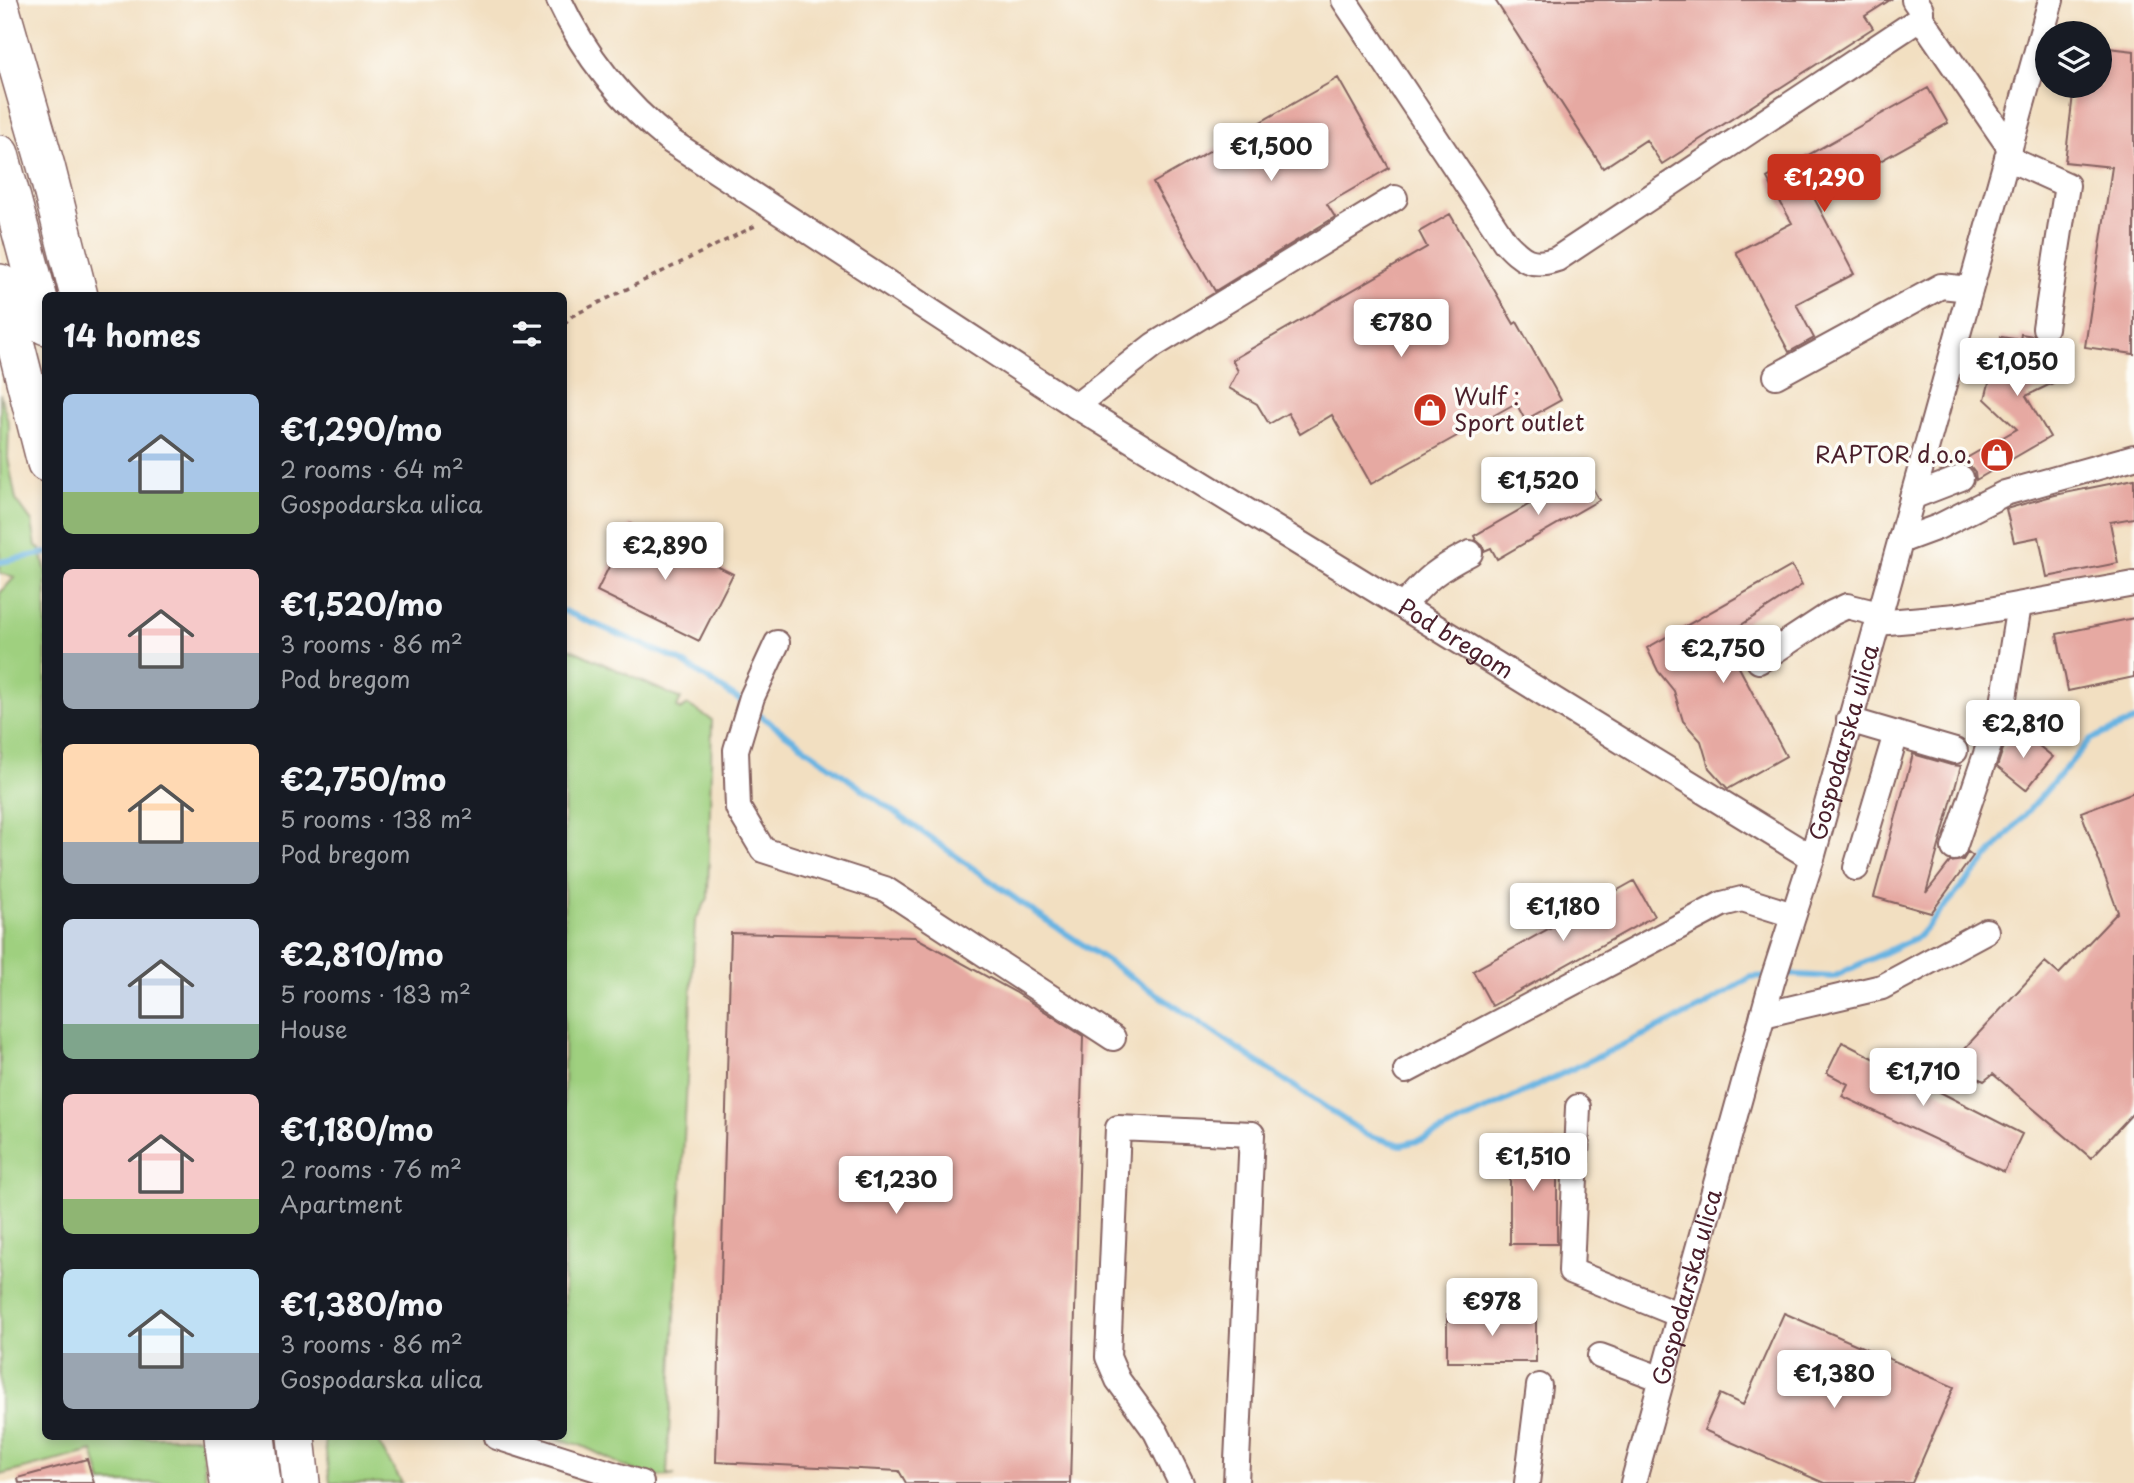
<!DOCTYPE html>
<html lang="en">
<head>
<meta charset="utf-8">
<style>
  body { margin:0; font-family:"Playpen Sans",sans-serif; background:#242831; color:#f1f3f6; height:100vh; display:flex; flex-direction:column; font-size:26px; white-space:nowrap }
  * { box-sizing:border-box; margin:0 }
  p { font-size:23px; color:#9ea1a6 }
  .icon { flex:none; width:38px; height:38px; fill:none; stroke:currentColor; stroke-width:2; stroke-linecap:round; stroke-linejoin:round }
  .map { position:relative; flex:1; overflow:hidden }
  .drawer { position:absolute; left:42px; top:292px; width:525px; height:1148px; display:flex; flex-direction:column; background:#171b24; border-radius:10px; box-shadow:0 4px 10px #0003 }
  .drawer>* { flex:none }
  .fabs { position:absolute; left:2035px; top:21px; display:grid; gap:14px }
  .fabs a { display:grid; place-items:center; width:77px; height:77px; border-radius:50%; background:#171b24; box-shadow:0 4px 10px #0003; font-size:35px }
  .price { position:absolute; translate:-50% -60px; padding:0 16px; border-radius:7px; background:#fff; color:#222; font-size:23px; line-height:46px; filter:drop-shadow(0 2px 4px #0008) }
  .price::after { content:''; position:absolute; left:50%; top:42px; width:21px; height:16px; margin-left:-10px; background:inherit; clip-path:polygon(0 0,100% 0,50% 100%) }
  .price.active { background:#c8321e; color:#fff }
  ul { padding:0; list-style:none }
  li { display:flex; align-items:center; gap:21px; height:175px; padding:0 21px }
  li span { display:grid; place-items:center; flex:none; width:196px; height:140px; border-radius:10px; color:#555 }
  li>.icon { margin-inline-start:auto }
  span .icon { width:84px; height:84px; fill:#fffc; stroke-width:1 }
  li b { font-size:30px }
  h2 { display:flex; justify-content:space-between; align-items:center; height:84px; padding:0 21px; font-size:30px }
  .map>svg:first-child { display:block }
  .green { fill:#9fd07f; stroke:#747855; stroke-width:2 }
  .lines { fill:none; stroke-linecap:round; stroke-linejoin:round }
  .stream { stroke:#69b4e2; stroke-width:6 }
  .building { fill:#e6a9a2 }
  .minor-casing { stroke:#856260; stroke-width:28 }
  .highway-casing { stroke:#856260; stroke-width:40 }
  .path { stroke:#856260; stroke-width:3.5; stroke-dasharray:5 5; stroke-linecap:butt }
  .minor { stroke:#fff; stroke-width:24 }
  .highway { stroke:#fff; stroke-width:37 }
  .labels { text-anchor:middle; stroke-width:7; stroke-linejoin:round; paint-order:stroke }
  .poi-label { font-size:23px; fill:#4a1f2b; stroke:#fdfcf7; text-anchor:start }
  .street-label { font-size:23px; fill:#4a1f2b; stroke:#fdfcf7 }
</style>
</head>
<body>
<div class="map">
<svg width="2134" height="1483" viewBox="0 0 2134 1483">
  <rect width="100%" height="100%" fill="#fdfcf7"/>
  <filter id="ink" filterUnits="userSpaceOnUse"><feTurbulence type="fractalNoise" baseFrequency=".0143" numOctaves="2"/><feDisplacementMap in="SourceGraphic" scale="14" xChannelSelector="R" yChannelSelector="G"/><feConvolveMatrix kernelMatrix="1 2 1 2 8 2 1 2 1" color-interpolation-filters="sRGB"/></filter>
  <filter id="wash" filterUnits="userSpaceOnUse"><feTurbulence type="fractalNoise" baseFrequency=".00686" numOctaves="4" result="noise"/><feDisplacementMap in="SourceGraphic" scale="28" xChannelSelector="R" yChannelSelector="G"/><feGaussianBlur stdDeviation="1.57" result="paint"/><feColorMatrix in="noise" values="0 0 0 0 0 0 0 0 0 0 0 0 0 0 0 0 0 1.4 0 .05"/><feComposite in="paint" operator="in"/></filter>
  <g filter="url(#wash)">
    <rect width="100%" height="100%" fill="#f2dfc1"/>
    <path class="green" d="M0 393 9 425 8 458 16 500 32 522 36 546 40 548 46 571V1437H201L206 1483H102L93 1451 0 1475V593L15 577 0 573Z
      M564 646 681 699 677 707 680 710 688 705 712 720 708 898 695 921 667 1474 675 1475C645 1483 609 1457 582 1446 572 1442 560 1440 550 1437H564Z
      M324 1437H375L402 1483H330Z"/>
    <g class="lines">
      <path class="stream" d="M0 562 46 553
        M564 611 679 660 744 703
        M755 712 1034 912 1367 1135 1401 1145 1425 1139 1702 1007 1751 977 1769 976
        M1780 974 1833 977 1919 936 2091 739 2134 721"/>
    </g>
    <g id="blocks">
      <path class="building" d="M1495 0H1890L1865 16 1873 28 1662 164 1646 140 1603 168Z
        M2100 47 2134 51V354L2085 347 2112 167 2065 162 2074 86H2100Z
        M1338 78 1389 168 1327 204 1335 217 1215 291 1153 183Z
        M1928 88 1948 123 1814 198 1854 274 1796 304 1814 338 1789 352 1736 252 1792 223 1767 178Z
        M1450 214 1514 324 1517 322 1561 400 1525 420 1516 403 1371 484 1332 415 1300 434 1288 413 1269 424 1257 404 1229 388 1238 371 1232 360 1427 247 1419 232Z
        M2021 334 2033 336 2038 341 2037 344 2064 348 2057 381 2026 396 2050 437 1976 480 1975 472 1965 459 2017 429 1985 399 2001 337 2020 340Z
        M1584 473 1599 500 1497 559 1491 548 1484 551 1483 546 1476 540 1474 536Z
        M2134 479V518L2110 522 2118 563 2047 577 2039 537 2014 542 2006 509 2055 495Z
        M630 524 733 574 699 641 597 591Z
        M1792 566 1802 585 1723 637 1786 756 1728 789 1709 768 1701 741 1683 721 1674 691 1658 671 1647 648Z
        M2134 618V677L2068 691 2057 634Z
        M2019 730 2053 757 2026 790 1997 767 2003 749Z
        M1913 754 1951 765 1961 766 1926 893 1950 862 1963 860 1968 852 1973 856 1931 913 1874 897Z
        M2134 792V1112L2091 1158 1993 1074 1984 1081 1950 1064 2045 962 2059 974 2118 912 2081 812Z
        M1634 881 1654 916 1492 1006 1473 971Z
        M731 933 915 937 1015 992 1083 1036 1070 1483H906L899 1471 716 1462Z
        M1842 1042 2022 1134 2004 1172 1842 1096 1848 1084 1827 1073Z
        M1510 1141 1557 1142V1244H1510Z
        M1784 1313 1954 1387 1912 1483H1824L1704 1430 1720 1394 1743 1405Z
        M1447 1314H1536V1362H1447Z
        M87 1459 94 1483H19L18 1478Z"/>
    </g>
  </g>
  <g filter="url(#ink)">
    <use href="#blocks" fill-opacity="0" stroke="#856260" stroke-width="2"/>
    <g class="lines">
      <g class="minor-casing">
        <g id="minor">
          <path id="s1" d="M559 0C585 56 624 104 672 142L1076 406 1812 858"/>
          <path d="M1344 0 1505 242C1522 260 1531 268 1557 259L1921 18"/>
          <path d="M1914 0 1921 10V18L2010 148"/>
          <path d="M2007 158 2067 185 2045 328"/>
          <path d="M1776 376 1941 286 1970 289"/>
          <path d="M1076 406 1154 345 1395 198"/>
          <path d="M1912 497 1961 478"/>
          <path d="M1900 541 1938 527 2005 493 2134 457"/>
          <path d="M1403 606C1428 577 1437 570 1470 553"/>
          <path d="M1877 623 1956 616 2134 584"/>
          <path d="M777 643 752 697 736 750 738 808 763 850 885 889 1113 1038"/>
          <path d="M1759 661 1832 613 1847 606 1879 614"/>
          <path d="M1849 720 1955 751"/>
          <path d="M1954 848 2003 704 2019 605"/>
          <path d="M1856 868 1896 734"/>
          <path d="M1763 1015 1882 987 1986 931"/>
          <path d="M1406 1071 1722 904 1742 899 1793 915"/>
          <path d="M1578 1107 1571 1271 1680 1315"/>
          <path d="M1600 1356 1662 1379"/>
          <path d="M497 1437 641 1483"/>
          <path d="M1181 1483 1156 1432 1118 1380 1108 1357 1118 1128 1252 1134 1236 1483"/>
          <path d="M1527 1483 1539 1386"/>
          <path id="s2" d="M1633 1483 1772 982 1812 858 2051 0"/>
        </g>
      </g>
      <g class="highway-casing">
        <path id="highway" d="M0 6 46 166 79 296
          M0 154 46 326
          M0 283 46 463
          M223 1437 229 1483
          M256 1437 262 1483
          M296 1437 301 1483"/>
      </g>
      <path class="path" d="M564 324 572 316 759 224"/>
      <use href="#minor" class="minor"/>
      <use href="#highway" class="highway"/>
    </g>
  </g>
  <defs>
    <g id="shop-disc" transform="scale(1.75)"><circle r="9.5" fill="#c8321e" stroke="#fdfcf7"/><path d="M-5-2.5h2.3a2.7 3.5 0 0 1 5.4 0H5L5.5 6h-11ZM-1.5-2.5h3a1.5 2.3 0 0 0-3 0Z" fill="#fff"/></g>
  </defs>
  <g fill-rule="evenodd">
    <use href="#shop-disc" x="1430" y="410"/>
    <use href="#shop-disc" x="1997" y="455"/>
  </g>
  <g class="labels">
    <g class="poi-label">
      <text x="1454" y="405">Wulf :<tspan x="1454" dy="26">Sport outlet</tspan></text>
      <text x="1972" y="463" text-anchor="end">RAPTOR d.o.o.</text>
    </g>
    <g class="street-label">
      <text dy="8" stroke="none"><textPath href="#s1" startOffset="1111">Pod bregom</textPath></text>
      <text dy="8" stroke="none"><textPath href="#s2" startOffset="770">Gospodarska ulica</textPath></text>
      <text dy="8" stroke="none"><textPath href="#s2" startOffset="203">Gospodarska ulica</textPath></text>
    </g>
  </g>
</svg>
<div class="fabs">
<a><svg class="icon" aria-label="layers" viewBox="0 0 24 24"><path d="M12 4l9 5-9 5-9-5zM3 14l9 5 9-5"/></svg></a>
</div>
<b class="price" style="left:1271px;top:183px">€1,500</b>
<b class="price active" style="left:1824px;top:214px">€1,290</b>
<b class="price" style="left:1401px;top:359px">€780</b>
<b class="price" style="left:2017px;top:398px">€1,050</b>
<b class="price" style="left:1538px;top:517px">€1,520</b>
<b class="price" style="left:665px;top:582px">€2,890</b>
<b class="price" style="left:1723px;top:685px">€2,750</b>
<b class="price" style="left:2023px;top:760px">€2,810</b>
<b class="price" style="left:1563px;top:943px">€1,180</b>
<b class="price" style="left:1923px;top:1108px">€1,710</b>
<b class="price" style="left:1533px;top:1193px">€1,510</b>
<b class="price" style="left:896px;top:1216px">€1,230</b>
<b class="price" style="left:1492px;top:1338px">€978</b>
<b class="price" style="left:1834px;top:1410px">€1,380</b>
<section class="drawer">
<h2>14 homes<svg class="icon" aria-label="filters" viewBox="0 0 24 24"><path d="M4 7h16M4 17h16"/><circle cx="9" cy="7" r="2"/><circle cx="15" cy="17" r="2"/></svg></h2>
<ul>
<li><span style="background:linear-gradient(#a9c7e8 70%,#8fb573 0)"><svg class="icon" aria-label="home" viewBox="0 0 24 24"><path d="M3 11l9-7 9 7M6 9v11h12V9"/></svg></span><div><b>€1,290/mo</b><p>2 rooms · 64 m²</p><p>Gospodarska ulica</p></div></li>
<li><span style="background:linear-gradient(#f6c9c9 60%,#9aa5b1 0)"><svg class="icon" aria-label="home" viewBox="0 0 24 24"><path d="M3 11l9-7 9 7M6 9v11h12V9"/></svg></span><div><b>€1,520/mo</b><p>3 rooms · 86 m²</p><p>Pod bregom</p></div></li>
<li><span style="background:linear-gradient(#ffd9b3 70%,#9aa5b1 0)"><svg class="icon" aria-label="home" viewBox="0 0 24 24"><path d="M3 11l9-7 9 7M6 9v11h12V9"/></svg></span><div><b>€2,750/mo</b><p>5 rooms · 138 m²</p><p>Pod bregom</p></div></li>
<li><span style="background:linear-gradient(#c9d6e8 75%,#7fa58c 0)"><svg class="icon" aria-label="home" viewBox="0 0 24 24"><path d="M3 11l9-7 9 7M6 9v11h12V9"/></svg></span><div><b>€2,810/mo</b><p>5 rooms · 183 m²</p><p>House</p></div></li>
<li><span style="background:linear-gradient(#f6c9c9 75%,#8fb573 0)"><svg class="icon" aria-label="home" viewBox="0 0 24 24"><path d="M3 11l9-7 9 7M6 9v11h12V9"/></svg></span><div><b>€1,180/mo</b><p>2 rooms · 76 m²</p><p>Apartment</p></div></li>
<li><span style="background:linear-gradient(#bfe0f5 60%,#9aa5b1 0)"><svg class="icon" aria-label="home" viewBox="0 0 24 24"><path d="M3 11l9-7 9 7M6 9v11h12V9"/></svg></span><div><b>€1,380/mo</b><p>3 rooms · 86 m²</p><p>Gospodarska ulica</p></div></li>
</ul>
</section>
</div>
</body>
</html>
